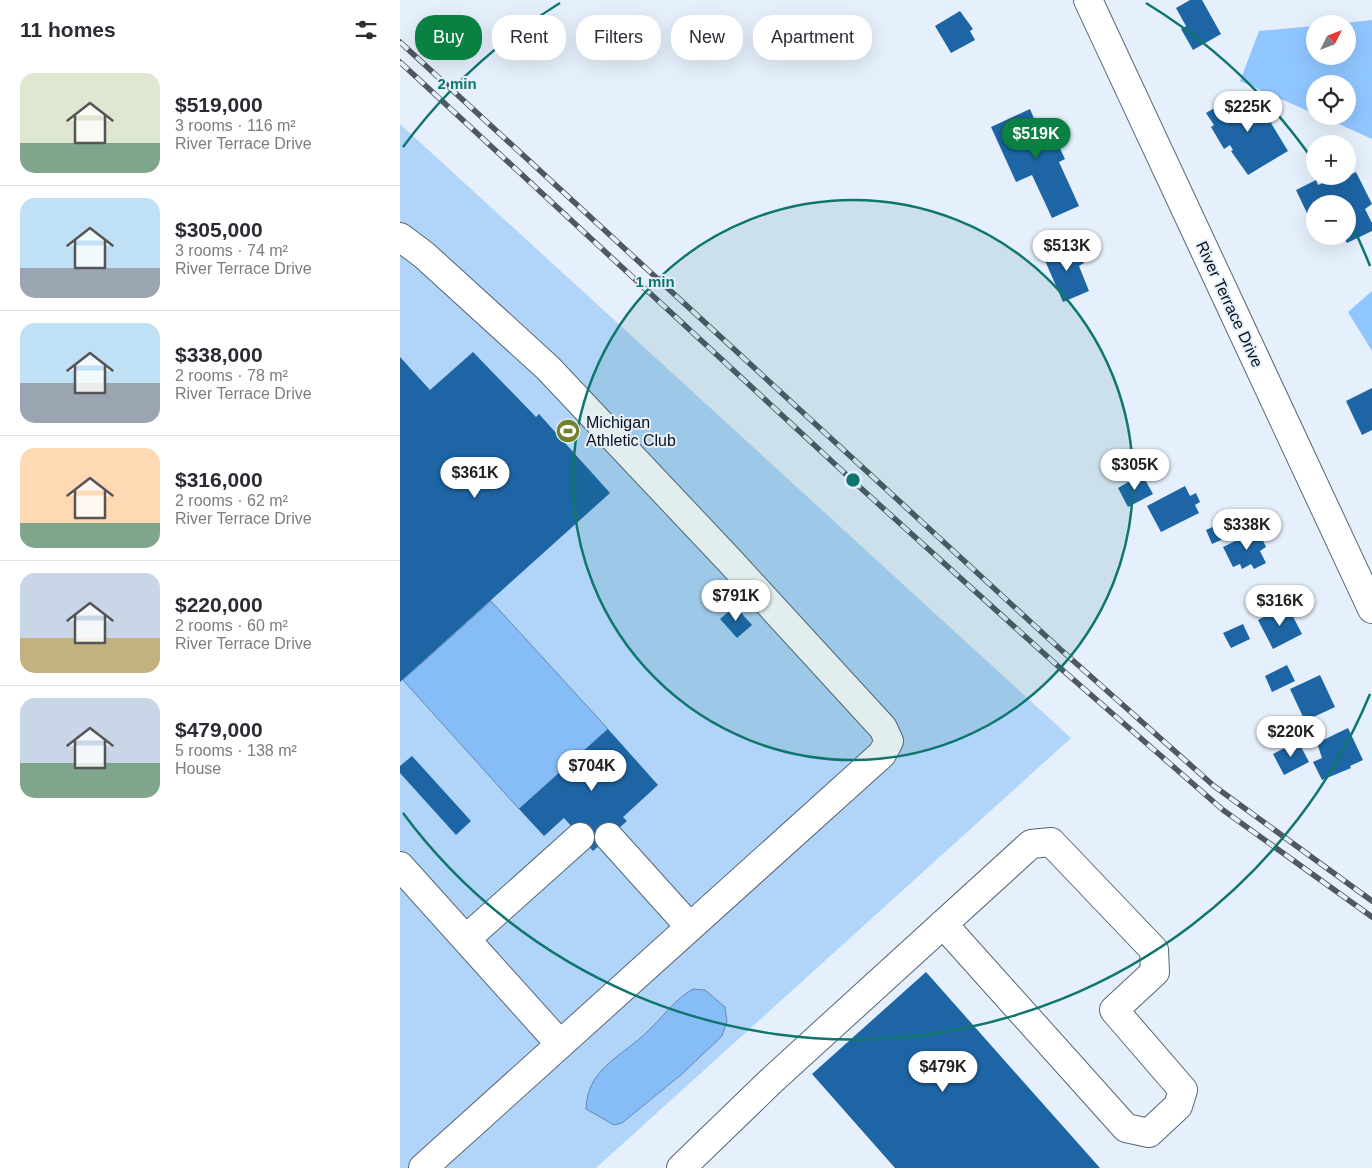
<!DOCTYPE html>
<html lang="en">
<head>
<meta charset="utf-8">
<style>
  body { margin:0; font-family:Helvetica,sans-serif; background:#f2f2f3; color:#2b2b33; height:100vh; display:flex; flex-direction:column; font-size:19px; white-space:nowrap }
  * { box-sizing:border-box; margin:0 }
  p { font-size:16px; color:#7c7c81 }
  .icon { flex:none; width:28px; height:28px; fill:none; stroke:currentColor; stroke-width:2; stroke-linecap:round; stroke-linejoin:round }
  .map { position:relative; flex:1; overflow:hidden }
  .sheet { display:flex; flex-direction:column; background:#fff; width:400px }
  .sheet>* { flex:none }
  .guide { position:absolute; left:15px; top:15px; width:475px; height:45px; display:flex; gap:10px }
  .needle { width:32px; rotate:48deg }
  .buttons { position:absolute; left:906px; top:15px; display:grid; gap:10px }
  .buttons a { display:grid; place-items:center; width:50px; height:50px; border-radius:50%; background:#fff; box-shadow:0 5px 20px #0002; font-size:25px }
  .price { position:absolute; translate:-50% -42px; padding:0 11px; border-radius:18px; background:#fff; color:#222; font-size:16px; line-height:32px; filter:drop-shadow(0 1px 2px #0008) }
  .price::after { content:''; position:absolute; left:50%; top:30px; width:15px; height:11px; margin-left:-8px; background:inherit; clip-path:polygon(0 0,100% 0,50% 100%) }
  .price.on { background:#0b8043; color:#fff }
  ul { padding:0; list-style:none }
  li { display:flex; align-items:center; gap:15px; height:125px; padding:0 20px }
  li+li { border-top:1px solid #e1e1e2 }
  li span { display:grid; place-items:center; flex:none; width:140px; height:100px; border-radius:15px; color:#555 }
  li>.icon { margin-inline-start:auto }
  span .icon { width:60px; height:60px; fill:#fffc; stroke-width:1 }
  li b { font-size:21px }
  h2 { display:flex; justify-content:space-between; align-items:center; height:60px; padding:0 20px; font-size:21px }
  .tag { padding:0 18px; border-radius:20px; background:#fff; box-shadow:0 5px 20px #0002; font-size:18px; line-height:45px }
  .tag.on { background:#0b8043; color:#fff }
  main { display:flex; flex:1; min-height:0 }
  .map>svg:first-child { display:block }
  .green { fill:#b1d4f9 }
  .forest { fill:#90c6ff }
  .water { fill:#87bdf6; stroke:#628ab3 }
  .building { fill:#1d65a5 }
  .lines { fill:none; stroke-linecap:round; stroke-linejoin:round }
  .minor-casing { stroke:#566677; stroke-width:30 }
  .minor { stroke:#fff; stroke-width:28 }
  .rail-casing { stroke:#4f575f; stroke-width:5.5 }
  .rail { stroke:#e5f0fc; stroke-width:4; stroke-dasharray:11; stroke-linecap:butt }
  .ring { fill:none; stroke:#0f766e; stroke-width:2.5 }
  .labels { text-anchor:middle; stroke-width:4; stroke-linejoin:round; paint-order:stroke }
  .street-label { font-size:16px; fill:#0b1218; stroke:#e5f0fc }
  .poi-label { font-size:16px; fill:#0b1218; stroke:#e5f0fc; text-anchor:start }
  .centre { fill:#0f766e; stroke:#e5f0fc; stroke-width:2.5 }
  .ring-label { font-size:15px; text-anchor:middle; font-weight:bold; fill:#0f766e; stroke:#e5f0fc; stroke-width:4; stroke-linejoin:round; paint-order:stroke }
</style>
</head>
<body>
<main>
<section class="sheet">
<h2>11 homes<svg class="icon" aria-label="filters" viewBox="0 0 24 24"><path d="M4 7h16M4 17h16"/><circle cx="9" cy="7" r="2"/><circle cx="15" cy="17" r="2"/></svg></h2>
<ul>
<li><span style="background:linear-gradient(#dfe7d0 70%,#7fa58c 0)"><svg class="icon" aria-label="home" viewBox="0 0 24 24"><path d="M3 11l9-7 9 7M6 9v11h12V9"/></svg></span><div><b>$519,000</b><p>3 rooms · 116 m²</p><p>River Terrace Drive</p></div></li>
<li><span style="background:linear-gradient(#bfe0f5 70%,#9aa5b1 0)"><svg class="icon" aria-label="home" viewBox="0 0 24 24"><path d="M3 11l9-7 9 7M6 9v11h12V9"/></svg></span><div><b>$305,000</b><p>3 rooms · 74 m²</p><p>River Terrace Drive</p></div></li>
<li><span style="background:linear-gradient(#bfe0f5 60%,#9aa5b1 0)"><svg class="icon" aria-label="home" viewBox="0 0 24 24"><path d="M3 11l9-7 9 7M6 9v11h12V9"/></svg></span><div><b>$338,000</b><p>2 rooms · 78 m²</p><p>River Terrace Drive</p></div></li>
<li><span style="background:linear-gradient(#ffd9b3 75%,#7fa58c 0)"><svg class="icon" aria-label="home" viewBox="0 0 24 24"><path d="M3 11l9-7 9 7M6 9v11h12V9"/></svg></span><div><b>$316,000</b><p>2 rooms · 62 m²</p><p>River Terrace Drive</p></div></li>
<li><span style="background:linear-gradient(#c9d6e8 65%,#c2b280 0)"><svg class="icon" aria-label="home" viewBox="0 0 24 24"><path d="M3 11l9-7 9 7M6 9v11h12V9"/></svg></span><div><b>$220,000</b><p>2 rooms · 60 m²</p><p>River Terrace Drive</p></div></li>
<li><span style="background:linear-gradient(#c9d6e8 65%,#7fa58c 0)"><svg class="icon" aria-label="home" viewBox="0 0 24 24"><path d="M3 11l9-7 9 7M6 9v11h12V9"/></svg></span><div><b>$479,000</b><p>5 rooms · 138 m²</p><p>House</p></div></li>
</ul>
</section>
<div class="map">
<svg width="972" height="1168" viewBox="0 0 972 1168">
  <rect width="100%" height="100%" fill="#e5f0fc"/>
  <path class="green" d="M0 124 671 738 196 1168H0Z"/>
  <path class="forest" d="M972 20V139L921 116H948V84H915V114L840 81 859 31 915 26V56H948V24H936Z
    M972 291V351L948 312Z"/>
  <path class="water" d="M91 601 208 729 119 809 3 680Z
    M293 989 305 990 325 1007 327 1022 322 1036 282 1074 222 1123 214 1125 186 1109C187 1068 223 1056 248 1031 263 1017 275 999 293 989Z"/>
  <path class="building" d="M790 0H802L821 34 793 50 781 29 786 26 776 8Z
    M560 11 573 29 570 31 575 40 551 53 535 26Z
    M858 97 875 120 871 123 888 151 848 175 831 151 833 150 830 145 824 149 811 127 814 125 806 113 831 98 837 109Z
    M630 109 641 135 651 130 665 159 659 162 679 206 652 218 632 175 616 182 591 127Z
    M956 172 972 204 965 209 972 223V231L947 243 943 236H948V204H915V230L896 190 916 180 918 185 929 180 930 184Z
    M674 242 684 263 679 266 689 291 663 302 643 256Z
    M73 352 136 417 139 414 210 493 0 682V357L30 390Z
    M972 388V430L962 435 946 401Z
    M742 474 753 494 728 507 718 488Z
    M785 486 790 496 796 493 800 502 795 505 799 513 761 532 747 506Z
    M826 521 832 535 812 544 806 530Z
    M858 530 866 547 860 551 866 563 854 569 851 564 842 569 840 564 833 567 823 547Z
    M887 605 902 634 873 649 858 620Z
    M335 606 352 625 337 638 320 619Z
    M843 624 850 639 831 648 823 633Z
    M887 665 895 681 872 692 865 676Z
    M920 675 935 707 905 721 890 689Z
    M948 728 963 760 950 766 951 768 922 780 913 762 922 758 917 743Z
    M208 729 258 785 223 817 227 821 193 851 164 818 144 836 119 809Z
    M898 741 909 762 884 775 873 754Z
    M12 756 71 821 56 835 0 773V766Z
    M526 972 700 1168H495L412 1074Z"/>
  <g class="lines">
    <g class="minor-casing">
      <path id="minor" d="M688 0 972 609
        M0 237 24 255 148 368 330 561 483 728 489 741 482 754 23 1168
        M209 837 290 927
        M0 866 160 1044
        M66 939 180 837
        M281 1168 371 1081 631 844 651 842 754 950 755 972 714 1010 783 1090 778 1106 749 1133 726 1128 543 924"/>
    </g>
    <use href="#minor" class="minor"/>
    <g class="rail-casing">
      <path id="rail" d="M0 42 660 649 814 786 972 901
        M0 62 464 491 659 667 823 810 972 917"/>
    </g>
    <use href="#rail" class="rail"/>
  </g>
  <circle cx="453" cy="480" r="280" fill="#0f766e" fill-opacity=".12"/>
  <g class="ring">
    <circle cx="453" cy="480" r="280"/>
    <path d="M970 694A560 560 0 0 1 3 813M3 147A560 560 0 0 1 160 3M746 3A560 560 0 0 1 915 163M950 221A560 560 0 0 1 970 266"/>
  </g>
  <defs>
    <g id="stadium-disc" transform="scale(1.25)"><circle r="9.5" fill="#73802e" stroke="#e5f0fc"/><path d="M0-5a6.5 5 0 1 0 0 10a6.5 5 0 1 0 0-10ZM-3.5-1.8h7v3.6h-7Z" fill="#fff"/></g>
  </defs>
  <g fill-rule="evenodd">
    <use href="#stadium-disc" x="168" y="431"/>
  </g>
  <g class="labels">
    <g class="street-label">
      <text transform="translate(830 304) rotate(65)" y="6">River Terrace Drive</text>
    </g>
    <g class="poi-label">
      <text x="186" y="428">Michigan<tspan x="186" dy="18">Athletic Club</tspan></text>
    </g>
  </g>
  <circle cx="453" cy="480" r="8" class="centre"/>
  <g class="ring-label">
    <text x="57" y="89">2 min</text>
    <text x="255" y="287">1 min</text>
  </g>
</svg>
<div class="buttons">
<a><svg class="needle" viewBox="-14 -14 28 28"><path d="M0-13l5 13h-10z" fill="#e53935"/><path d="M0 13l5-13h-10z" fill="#7c7c81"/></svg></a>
<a><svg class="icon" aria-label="locate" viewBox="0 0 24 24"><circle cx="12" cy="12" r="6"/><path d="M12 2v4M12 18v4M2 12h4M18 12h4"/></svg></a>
<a>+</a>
<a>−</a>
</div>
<b class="price" style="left:848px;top:133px">$225K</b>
<b class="price on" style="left:636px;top:160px">$519K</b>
<b class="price" style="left:667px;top:272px">$513K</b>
<b class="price" style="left:735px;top:491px">$305K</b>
<b class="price" style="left:75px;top:499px">$361K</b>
<b class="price" style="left:847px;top:551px">$338K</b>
<b class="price" style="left:336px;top:622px">$791K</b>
<b class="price" style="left:880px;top:627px">$316K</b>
<b class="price" style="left:891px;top:758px">$220K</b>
<b class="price" style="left:192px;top:792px">$704K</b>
<b class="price" style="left:543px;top:1093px">$479K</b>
<div class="guide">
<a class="tag on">Buy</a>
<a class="tag">Rent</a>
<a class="tag">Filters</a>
<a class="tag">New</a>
<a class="tag">Apartment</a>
</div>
</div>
</main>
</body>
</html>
